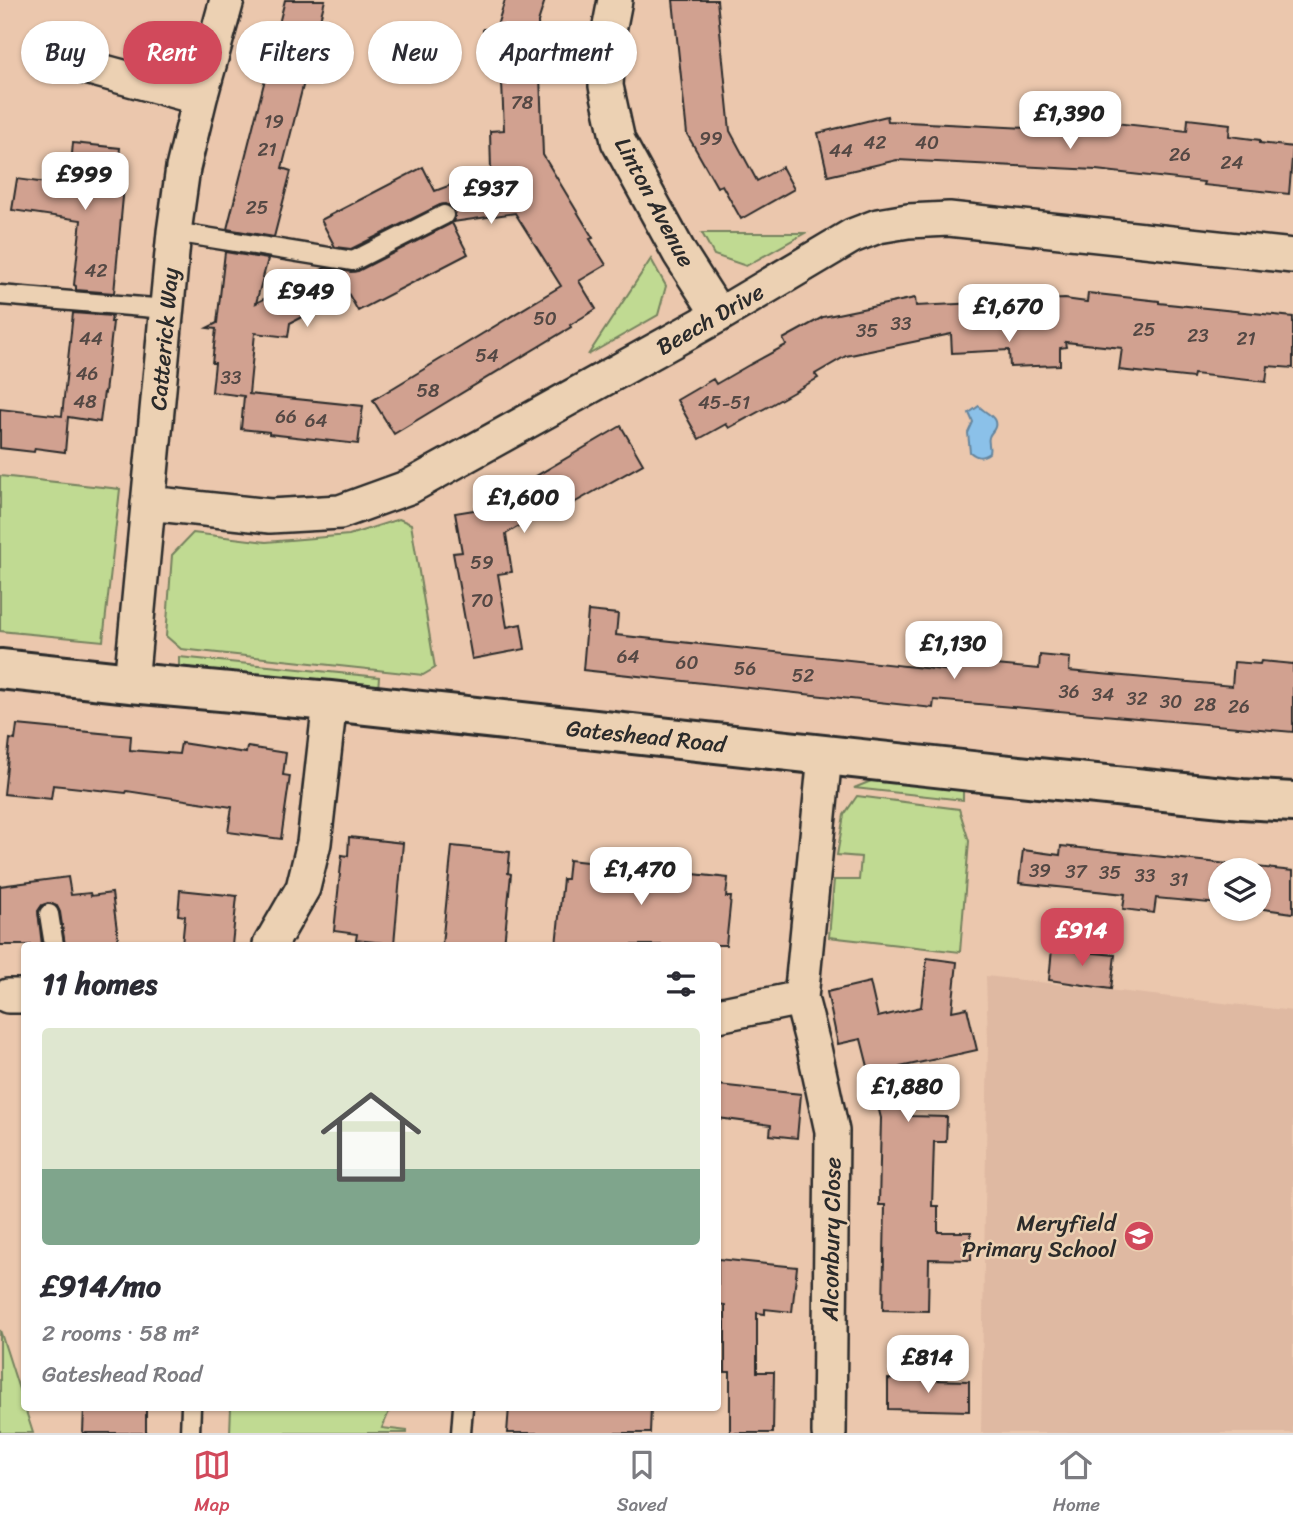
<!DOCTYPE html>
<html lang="en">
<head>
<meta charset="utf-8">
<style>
  body { margin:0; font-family:Sriracha,sans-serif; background:#f2f2f3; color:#2b2b33; height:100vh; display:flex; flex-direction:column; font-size:26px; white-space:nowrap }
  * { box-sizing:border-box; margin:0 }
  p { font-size:23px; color:#7c7c81 }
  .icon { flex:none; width:38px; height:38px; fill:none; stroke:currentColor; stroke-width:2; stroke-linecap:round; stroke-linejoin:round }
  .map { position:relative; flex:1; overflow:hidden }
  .side { position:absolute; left:21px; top:942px; width:700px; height:469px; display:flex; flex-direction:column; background:#fff; border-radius:7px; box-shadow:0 2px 5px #0004 }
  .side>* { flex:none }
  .banner { position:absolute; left:21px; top:21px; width:700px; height:63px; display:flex; gap:14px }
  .buttons { position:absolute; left:1208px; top:858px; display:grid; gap:14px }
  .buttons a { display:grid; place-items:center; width:63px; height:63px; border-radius:50%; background:#fff; box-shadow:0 2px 5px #0004; font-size:35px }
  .price { position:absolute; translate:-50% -60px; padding:0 16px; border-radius:14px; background:#fff; color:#222; font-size:23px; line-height:46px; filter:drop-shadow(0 2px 4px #0008) }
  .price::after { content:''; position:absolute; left:50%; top:42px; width:21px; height:16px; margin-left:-10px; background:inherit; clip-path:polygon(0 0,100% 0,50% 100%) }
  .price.on { background:#d1495b; color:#fff }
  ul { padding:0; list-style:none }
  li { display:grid; align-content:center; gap:14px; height:371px; padding:0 21px }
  li span { display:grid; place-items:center; height:217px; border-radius:7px; color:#555 }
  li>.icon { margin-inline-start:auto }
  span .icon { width:126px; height:126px; fill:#fffc; stroke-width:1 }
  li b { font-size:30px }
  h2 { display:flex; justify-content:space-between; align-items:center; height:84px; padding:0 21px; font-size:30px }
  .pill { padding:0 24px; border-radius:32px; background:#fff; box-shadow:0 2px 5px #0004; font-size:24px; line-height:63px }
  .pill.on { background:#d1495b; color:#fff }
  .dock { display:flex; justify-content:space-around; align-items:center; height:98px; border-top:2px solid #e1e1e2; background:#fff; font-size:19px; color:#7c7c81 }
  .dock a { display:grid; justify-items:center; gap:4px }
  .dock .on { color:#d1495b }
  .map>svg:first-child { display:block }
  .built { fill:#dfb9a2 }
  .green { fill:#c0da92; stroke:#76825e; stroke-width:2 }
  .water { fill:#8bc1e9; stroke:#65859d; stroke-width:2 }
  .building { fill:#d1a190; stroke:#2b2b2b; stroke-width:2 }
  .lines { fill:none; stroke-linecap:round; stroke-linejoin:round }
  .lane-casing { stroke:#2b2b2b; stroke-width:23 }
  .street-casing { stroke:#2b2b2b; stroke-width:38 }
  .secondary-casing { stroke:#2b2b2b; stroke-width:44 }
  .lane { stroke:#ecd1b3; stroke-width:18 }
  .street { stroke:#ecd1b3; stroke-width:33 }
  .secondary { stroke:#ecd1b3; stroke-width:38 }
  .labels { text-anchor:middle; stroke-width:5; stroke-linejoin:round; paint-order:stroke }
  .number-label { font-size:19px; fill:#544844 }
  .street-label { font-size:23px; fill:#2b2b2b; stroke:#ecd1b3 }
  .poi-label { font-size:23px; fill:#2b2b2b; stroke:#ecd1b3; text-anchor:end }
</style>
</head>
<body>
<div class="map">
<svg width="1293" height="1433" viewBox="0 0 1293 1433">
  <rect width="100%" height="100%" fill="#ebc7ad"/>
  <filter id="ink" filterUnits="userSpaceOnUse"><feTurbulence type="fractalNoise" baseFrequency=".0143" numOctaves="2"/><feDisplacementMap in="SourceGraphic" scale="14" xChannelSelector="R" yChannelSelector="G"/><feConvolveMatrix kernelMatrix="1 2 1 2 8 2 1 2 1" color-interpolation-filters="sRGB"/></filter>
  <g filter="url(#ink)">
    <path class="built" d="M986 976 1293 1011V1433H981L988 1040Z"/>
    <path class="green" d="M702 233H805L746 266 714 255Z
      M651 259 666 286 658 315 588 355Z
      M0 476 120 489 103 641 0 631Z
      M399 519 411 524 435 668 423 675 181 649 166 636 172 555 193 533 266 542 349 535Z
      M179 657 379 677 378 689 179 667Z
      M876 779 963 787V800L854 788Z
      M857 796 959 809 969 841 960 952 829 937 834 880H859L861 857 837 855 844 815Z
      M0 1330 33 1433H0Z
      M231 1407H391L382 1428 407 1431V1433H230Z"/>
    <path class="water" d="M979 406C984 413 998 416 995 427 994 431 990 433 989 437 987 443 991 446 989 453 982 458 977 458 970 452L968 433 973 422 969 413Z"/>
    <path class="building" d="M285 0H325L282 168 291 171 274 237 227 229Z
      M505 0H545L538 22 543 155 593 238 590 239 606 265 579 281 596 309 570 325 571 327 394 434 373 400 561 286 515 213 453 222 455 216 454 209 445 204 440 205 351 249 335 247 321 220 423 167 435 191 491 170 490 131 504 130 501 59H484L483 29H496Z
      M673 0H717L730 131 757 181 782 167 794 189 741 219 722 185 717 187 687 134Z
      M887 116 888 121 1105 132 1106 122 1187 131 1188 119 1230 124 1229 136 1260 140V143L1293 147 1289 194 1203 185 1204 182 1096 170 897 160 828 176 818 133Z
      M73 143 120 148 116 185 124 186 114 293 76 290V286L74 285 81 220 12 210 17 179 69 186Z
      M452 223 468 254 358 311 348 293 290 323 288 337 255 333 249 394 363 406 358 444 269 434V432L241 429 244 396 212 392 215 363H212L216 329 207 328 217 323 225 252 268 259 256 303 325 268 351 272 358 271Z
      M1088 293 1159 301V303L1293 317V368L1268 366 1266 382 1194 374 1193 378 1119 370 1122 348 1065 342 1066 347 1060 348V365L1010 367 1009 350 952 353 951 334 846 356 815 374 818 378 771 405 729 428 726 424 699 439 677 400 713 379 716 384 749 365 786 345 783 339 823 317 915 298 916 306 1065 299 1087 302Z
      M73 313 112 316 111 322H113L105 393 104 392 100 422 68 417 65 452 35 448 34 452 0 448V409L62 416Z
      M621 426 643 464 563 509 562 500 506 534 512 572 498 574 507 627 521 624 525 649 472 659 453 553 462 552 455 513 480 509Z
      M588 611 618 614 616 635 951 671 952 661 1039 669 1040 655 1070 658 1069 671 1232 686 1234 662 1260 664 1261 661 1293 664V732L934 700 933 708 583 670Z
      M17 725 131 736 130 750 179 754 181 743 246 753 247 747 286 753 283 775 290 776 281 839 228 832 232 807 127 791 126 793 53 785 51 799 4 794 10 739 15 740Z
      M349 837 403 843 394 944 356 940 357 934 334 931 342 855 348 856Z
      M452 846 510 852 508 873 511 874 504 945H442Z
      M1061 846 1293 871V913L1256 908H1258V870H1220V904L1156 898 1154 913 1123 909 1125 894 1019 883 1023 850 1060 855Z
      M569 860 728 878 726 897H731L726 945H556L563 879H567Z
      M68 877 71 895 90 893 91 896 112 893 119 945H65L60 912 57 906 48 903 42 905 38 911 42 945H0V886Z
      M180 890 237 896 232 945H182L185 916 178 915Z
      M1052 949 1115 955 1111 989 1049 980Z
      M927 958 957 962 952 1011 967 1008 977 1050 900 1067 911 1116 947 1117 946 1142H934L932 1206H938V1232H971V1260L929 1259 928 1311 883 1310 885 1205H879L881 1118 861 1039 838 1044 827 992 870 982 878 1017 921 1007Z
      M718 1085 801 1094 797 1138 770 1135 771 1125 718 1118Z
      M718 1259 797 1267 792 1312 765 1309V1314L757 1313V1372H774L773 1433H730V1372H725V1305L718 1304Z
      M888 1379 969 1381V1411L888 1409Z
      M84 1407H146V1433H83Z
      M509 1407H651L650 1433H507Z"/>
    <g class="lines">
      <g class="lane-casing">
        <path id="lane" d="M174 232 353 261 444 215
          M0 295 166 309
          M49 914 54 945
          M190 1433 191 1407
          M461 1433 463 1407"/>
      </g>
      <g class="street-casing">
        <path id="street" d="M615 0 609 31 606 86 618 141 680 254 719 315
          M75 64 200 98
          M148 503 270 516 340 512 409 487 719 315 852 236 878 226 908 221 949 219 1293 256
          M131 683 174 232 183 168 200 98 227 0
          M825 755 801 998 814 1048 832 1131 829 1433
          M270 945 303 888 314 843 330 701
          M8 996H24
          M718 1015 801 998"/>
      </g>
      <g class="secondary-casing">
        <path id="secondary" d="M0 669 131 683 330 701 990 773 1242 799 1293 802"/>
      </g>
      <use href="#lane" class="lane"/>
      <use href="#street" class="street"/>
      <use href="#secondary" class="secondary"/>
    </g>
  </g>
  <defs>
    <g id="school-disc" transform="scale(1.575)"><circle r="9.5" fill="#d1495b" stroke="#ecd1b3"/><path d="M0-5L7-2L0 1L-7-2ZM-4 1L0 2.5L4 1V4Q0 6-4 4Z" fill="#fff"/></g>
  </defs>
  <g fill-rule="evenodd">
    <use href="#school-disc" x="1139" y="1236"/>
  </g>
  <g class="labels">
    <g class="number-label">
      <text x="522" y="109">78</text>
      <text x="274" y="128">19</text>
      <text x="711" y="145">99</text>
      <text x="875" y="149">42</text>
      <text x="927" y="149">40</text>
      <text x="267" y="156">21</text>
      <text x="841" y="157">44</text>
      <text x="1180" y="161">26</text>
      <text x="1232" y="169">24</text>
      <text x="257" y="214">25</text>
      <text x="96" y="277">42</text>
      <text x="545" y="325">50</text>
      <text x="901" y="330">33</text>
      <text x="1144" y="336">25</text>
      <text x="867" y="337">35</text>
      <text x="1198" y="342">23</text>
      <text x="91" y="345">44</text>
      <text x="1246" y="345">21</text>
      <text x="487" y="362">54</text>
      <text x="87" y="380">46</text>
      <text x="231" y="384">33</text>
      <text x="428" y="397">58</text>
      <text x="85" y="408">48</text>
      <text x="724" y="409">45-51</text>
      <text x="286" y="423">66</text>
      <text x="316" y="427">64</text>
      <text x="482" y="569">59</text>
      <text x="482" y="607">70</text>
      <text x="628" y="663">64</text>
      <text x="687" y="669">60</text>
      <text x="745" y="675">56</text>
      <text x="803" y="682">52</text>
      <text x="1069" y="698">36</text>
      <text x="1103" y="701">34</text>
      <text x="1137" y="705">32</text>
      <text x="1171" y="708">30</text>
      <text x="1205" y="711">28</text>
      <text x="1239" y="713">26</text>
      <text x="1040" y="877">39</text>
      <text x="1076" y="878">37</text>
      <text x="1110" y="879">35</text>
      <text x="1145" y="882">33</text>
      <text x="1179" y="886">31</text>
    </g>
    <g class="street-label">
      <text transform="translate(655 202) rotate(62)" y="8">Linton Avenue</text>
      <text transform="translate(710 319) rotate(-30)" y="8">Beech Drive</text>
      <text transform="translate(164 339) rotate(-85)" y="8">Catterick Way</text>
      <text transform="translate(646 736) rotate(6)" y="8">Gateshead Road</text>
      <text transform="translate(831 1239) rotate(-89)" y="8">Alconbury Close</text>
    </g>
    <g class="poi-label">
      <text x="1116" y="1231">Meryfield<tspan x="1116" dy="26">Primary School</tspan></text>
    </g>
  </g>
</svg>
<div class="buttons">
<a><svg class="icon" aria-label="layers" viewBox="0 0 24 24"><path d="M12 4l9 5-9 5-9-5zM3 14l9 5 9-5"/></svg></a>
</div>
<b class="price" style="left:1070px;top:151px">£1,390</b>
<b class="price" style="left:85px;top:212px">£999</b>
<b class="price" style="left:491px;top:226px">£937</b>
<b class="price" style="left:307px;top:329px">£949</b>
<b class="price" style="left:1009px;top:344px">£1,670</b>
<b class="price" style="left:524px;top:535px">£1,600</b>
<b class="price" style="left:954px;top:681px">£1,130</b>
<b class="price" style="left:641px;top:907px">£1,470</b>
<b class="price on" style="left:1082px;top:968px">£914</b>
<b class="price" style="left:908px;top:1124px">£1,880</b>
<b class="price" style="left:928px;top:1395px">£814</b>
<div class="banner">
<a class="pill">Buy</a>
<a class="pill on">Rent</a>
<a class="pill">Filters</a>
<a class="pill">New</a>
<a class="pill">Apartment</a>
</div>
<section class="side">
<h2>11 homes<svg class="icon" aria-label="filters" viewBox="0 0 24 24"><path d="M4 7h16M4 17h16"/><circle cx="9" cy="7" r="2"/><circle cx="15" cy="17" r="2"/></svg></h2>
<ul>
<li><span style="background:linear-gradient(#dfe7d0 65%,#7fa58c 0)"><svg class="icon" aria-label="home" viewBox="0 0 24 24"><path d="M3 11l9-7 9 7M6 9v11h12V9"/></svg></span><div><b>£914/mo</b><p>2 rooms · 58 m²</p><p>Gateshead Road</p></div></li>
</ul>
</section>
</div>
<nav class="dock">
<a class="on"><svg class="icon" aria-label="map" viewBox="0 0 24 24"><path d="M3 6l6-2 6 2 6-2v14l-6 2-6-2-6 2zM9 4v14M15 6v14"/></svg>Map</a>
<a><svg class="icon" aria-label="saved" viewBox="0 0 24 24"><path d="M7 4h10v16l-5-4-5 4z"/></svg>Saved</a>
<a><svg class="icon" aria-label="home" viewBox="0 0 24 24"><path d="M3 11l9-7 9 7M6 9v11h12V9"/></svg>Home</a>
</nav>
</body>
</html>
